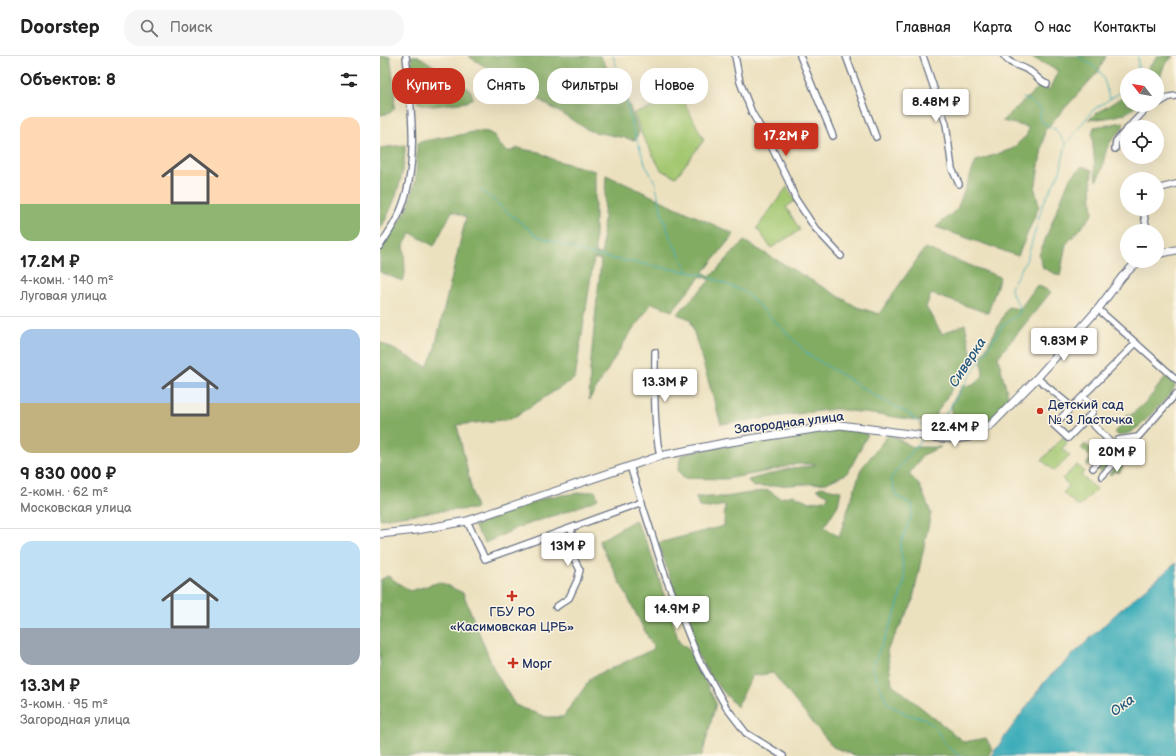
<!DOCTYPE html>
<html lang="ru">
<head>
<meta charset="utf-8">
<style>
  body { margin:0; font-family:"Balsamiq Sans",sans-serif; background:#f6f6f6; color:#222; height:100vh; display:flex; flex-direction:column; font-size:15px; white-space:nowrap }
  * { box-sizing:border-box; margin:0 }
  p { font-size:13px; color:#767676 }
  .icon { flex:none; width:22px; height:22px; fill:none; stroke:currentColor; stroke-width:2; stroke-linecap:round; stroke-linejoin:round }
  .map { position:relative; flex:1; overflow:hidden }
  .side { display:flex; flex-direction:column; background:#fff; width:380px }
  .side>* { flex:none }
  .top-card { position:absolute; left:12px; top:12px; width:380px; height:36px; display:flex; gap:8px }
  .needle { width:26px; rotate:301deg }
  .fabs { position:absolute; left:740px; top:12px; display:grid; gap:8px }
  .fabs a { display:grid; place-items:center; width:44px; height:44px; border-radius:50%; background:#fff; box-shadow:0 4px 16px #0002; font-size:20px }
  .price { position:absolute; translate:-50% -34px; padding:0 9px; border-radius:4px; background:#fff; color:#222; font-size:13px; line-height:26px; filter:drop-shadow(0 1px 2px #0008) }
  .price::after { content:''; position:absolute; left:50%; top:24px; width:12px; height:9px; margin-left:-6px; background:inherit; clip-path:polygon(0 0,100% 0,50% 100%) }
  .price.on { background:#c8321e; color:#fff }
  ul { padding:0; list-style:none }
  li { display:grid; align-content:center; gap:8px; height:212px; padding:0 20px }
  li+li { border-top:1px solid #e0e0e0 }
  li span { display:grid; place-items:center; height:124px; border-radius:12px; color:#555 }
  li>.icon { margin-inline-start:auto }
  span .icon { width:72px; height:72px; fill:#fffc; stroke-width:1 }
  li b { font-size:17px }
  h2 { display:flex; justify-content:space-between; align-items:center; height:48px; padding:0 20px; font-size:17px }
  .chip { padding:0 14px; border-radius:16px; background:#fff; box-shadow:0 4px 16px #0002; font-size:14px; line-height:36px }
  .chip.on { background:#c8321e; color:#fff }
  header { display:flex; align-items:center; gap:24px; box-sizing:border-box; height:56px; padding:0 20px; background:#fff; border-bottom:1px solid #e0e0e0 }
  header strong { font-size:19px }
  nav { display:flex; gap:22px; margin-inline-start:auto; font-size:14px }
  .search { width:280px; height:36px; background:#f6f6f6; display:flex; align-items:center; gap:10px; box-sizing:border-box; padding:0 14px; border-radius:16px; color:#767676; font-size:15px }
  main { display:flex; flex:1; min-height:0 }
  .map>svg:first-child { display:block }
  .green { fill:#a4c872; stroke:#607c68 }
  .forest { fill:#83ac64; stroke:#4f6e61 }
  .water { fill:#3dadb9; stroke:#2c6e8c }
  .lines { fill:none; stroke-linecap:round; stroke-linejoin:round }
  .stream { stroke:#3dadb9; stroke-width:1 }
  .minor-casing { stroke:#646d80; stroke-width:8 }
  .major-casing { stroke:#646d80; stroke-width:9 }
  .minor { stroke:#fff; stroke-width:5.5 }
  .major { stroke:#fff; stroke-width:7 }
  .poi-dot { fill:#c8321e; stroke:#fcf5e5; stroke-width:1.5 }
  .labels { text-anchor:middle; stroke-width:3; stroke-linejoin:round; paint-order:stroke }
  .poi-label { font-size:13px; fill:#1b2f5e; stroke:#fcf5e5; text-anchor:start }
  .street-label { font-size:13px; fill:#1b2f5e; stroke:#fcf5e5 }
  .water-label { font-size:14px; font-style:italic; fill:#275b7e; stroke:#fcf5e5 }
</style>
</head>
<body>
<header>
<strong>Doorstep</strong>
<div class="search"><svg class="icon" aria-label="search" viewBox="0 0 24 24"><circle cx="10" cy="10" r="6"/><path d="M15 15l6 6"/></svg>Поиск</div>
<nav><a>Главная</a><a>Карта</a><a>О нас</a><a>Контакты</a></nav>
</header>
<main>
<section class="side">
<h2>Объектов: 8<svg class="icon" aria-label="filters" viewBox="0 0 24 24"><path d="M4 7h16M4 17h16"/><circle cx="9" cy="7" r="2"/><circle cx="15" cy="17" r="2"/></svg></h2>
<ul>
<li><span style="background:linear-gradient(#ffd9b3 70%,#8fb573 0)"><svg class="icon" aria-label="home" viewBox="0 0 24 24"><path d="M3 11l9-7 9 7M6 9v11h12V9"/></svg></span><div><b>17.2M ₽</b><p>4-комн. · 140 m²</p><p>Луговая улица</p></div></li>
<li><span style="background:linear-gradient(#a9c7e8 60%,#c2b280 0)"><svg class="icon" aria-label="home" viewBox="0 0 24 24"><path d="M3 11l9-7 9 7M6 9v11h12V9"/></svg></span><div><b>9 830 000 ₽</b><p>2-комн. · 62 m²</p><p>Московская улица</p></div></li>
<li><span style="background:linear-gradient(#bfe0f5 70%,#9aa5b1 0)"><svg class="icon" aria-label="home" viewBox="0 0 24 24"><path d="M3 11l9-7 9 7M6 9v11h12V9"/></svg></span><div><b>13.3M ₽</b><p>3-комн. · 95 m²</p><p>Загородная улица</p></div></li>
</ul>
</section>
<div class="map">
<svg width="796" height="700" viewBox="0 0 796 700">
  <rect width="100%" height="100%" fill="#fcf5e5"/>
  <filter id="ink" filterUnits="userSpaceOnUse"><feTurbulence type="fractalNoise" baseFrequency=".025" numOctaves="2"/><feDisplacementMap in="SourceGraphic" scale="8" xChannelSelector="R" yChannelSelector="G"/><feConvolveMatrix kernelMatrix="1 2 1 2 8 2 1 2 1" color-interpolation-filters="sRGB"/></filter>
  <filter id="wash" filterUnits="userSpaceOnUse"><feTurbulence type="fractalNoise" baseFrequency=".012" numOctaves="4" result="noise"/><feDisplacementMap in="SourceGraphic" scale="16" xChannelSelector="R" yChannelSelector="G"/><feGaussianBlur stdDeviation="0.9" result="paint"/><feColorMatrix in="noise" values="0 0 0 0 0 0 0 0 0 0 0 0 0 0 0 0 0 1.4 0 .05"/><feComposite in="paint" operator="in"/></filter>
  <g filter="url(#wash)">
    <rect width="100%" height="100%" fill="#ece1bf"/>
    <path class="green" d="M303 44 324 84 296 121 281 114 262 79 254 57Z
      M407 131 415 145 406 151 420 174 391 192 377 172Z
      M683 381 687 387 682 393 690 400 674 415 662 404Z
      M697 409 704 415 701 420 717 433 699 451 683 437 689 430 682 423Z"/>
    <path class="forest" d="M0 0H10L15 35 14 53 10 57 0 59Z
      M31 0H38L78 25 91 35 93 42 87 46 53 50 46 49 38 47 34 39Z
      M88 0H220L248 46 259 76 255 84 210 75Z
      M649 0H726L718 16 665 74 655 134 659 150 638 200 556 171 577 153 596 105 632 93 647 79 648 71 622 65 661 29 669 34 678 15 671 11Z
      M778 0H793L784 10 777 30V19H762Z
      M747 38V49H757C745 62 724 62 708 64L717 57Z
      M744 66C742 79 731 81 727 92 723 103 724 115 716 125L712 79 714 71Z
      M96 75 108 76 115 80 119 88 127 95H132L138 92 147 94 159 96 174 104 215 115V197L222 198 226 119 354 178 323 217 331 220 364 185 477 251 499 258 545 192 620 221 608 257 551 238 546 251 562 278 585 268 592 301 551 366 455 353 341 368 310 263 297 258 330 224 321 220 292 255 272 247 245 285 209 344 210 313 221 204 214 202 195 322 131 363 77 369 96 453 58 455 0 463V286L47 311 54 295 86 161 72 155 54 190 31 177 24 189 25 218 22 225 0 216V196L28 152 36 122 37 87C56 81 77 81 96 75Z
      M25 89C25 120 15 147 0 174V92Z
      M702 110 712 114 711 132 713 158 701 172 686 188 680 220 663 212 659 199 689 124Z
      M657 229 671 236 618 301 629 344 607 366 584 374 570 376 572 347 582 330 593 329 603 320 601 302 628 251 640 253Z
      M787 319 792 324 795 330 792 336 761 369 751 376 739 380 734 376C739 372 744 370 744 362L748 358 751 359 767 345Z
      M468 373 488 378 468 417 446 427 373 431 368 424 412 412 433 410 436 408H416L384 416 346 423 303 422 298 414 301 399 312 396 420 377Z
      M509 378 533 391H561L543 399 529 418 540 430 551 457 532 548 507 594 512 628 584 686 606 682 612 693 608 700H477L453 691 418 649 393 617 372 620 357 651 333 624 317 598 278 487 344 470 345 449 330 452 319 451 316 441H346L388 434 400 442 413 439 430 446 445 444 449 440 437 433 441 431 461 435 458 449 444 471 459 481 481 413Z
      M749 383C750 388 746 391 742 394L738 392 737 389Z
      M724 385 729 389 711 408 707 410V407L711 402 701 392 705 388 714 396Z
      M731 398 734 403 721 417 717 412Z
      M739 405 743 411 739 417 736 415 730 419 729 418Z
      M215 435 218 443 188 455 142 470 105 487 94 470 167 441Z
      M255 464 269 491 299 586 308 593 336 647 322 700H0V524L8 520 30 535 60 526 83 537 114 614 135 649 166 661H183L212 621 274 593 219 485Z"/>
    <path class="water" d="M796 507V700H611L665 625 738 556Z"/>
    <g class="lines">
      <path class="stream" d="M233 0 244 32 251 67 266 110 275 126 282 158 290 181 308 215
        M698 0C705 6 717 10 721 18 725 24 727 35 729 42
        M757 19 758 17V0
        M643 42 649 44 662 54 660 58 659 62 663 67 676 74 686 88
        M101 134 157 180 213 199 324 219 365 236 429 299 499 342 529 358 549 376
        M548 377 559 368 623 269C629 264 635 262 640 256L639 250 632 238 631 231 647 203 663 148 680 116 686 88 713 54 747 32
        M543 382 511 422 516 440 533 449 531 461 520 489 525 523 516 555 492 612 508 648 528 659 544 662 556 672 565 689 581 700"/>
    </g>
  </g>
  <g filter="url(#ink)">
    <g class="lines">
      <g class="minor-casing">
        <path id="minor" d="M355 0 360 26 372 57 389 86 408 124 415 142 435 172 461 200
          M420 0 453 80
          M466 0 496 81
          M543 0 566 68 572 113 579 128
          M624 0C630 10 642 9 651 16 657 20 660 26 667 28
          M777 48 789 41 796 40
          M749 71 765 54 775 49
          M735 93 736 85 747 73
          M777 133 796 128
          M763 153 767 175
          M0 190C7 179 14 169 19 158 40 112 31 49 26 0
          M718 253 796 323
          M275 296C275 330 273 366 280 400
          M657 322 692 351 756 287
          M692 351 674 369 688 382 712 357 714 351 703 340
          M707 362 733 389 713 412
          M758 381 738 384C732 389 733 394 736 401L743 403 758 381 796 338
          M250 410 286 522 318 602 346 651 366 677 403 700
          M722 420 739 402
          M87 465 105 503 262 446
          M176 551 189 542 197 525 200 514 190 495 192 472"/>
      </g>
      <g class="major-casing">
        <path id="major" d="M777 198 796 194
          M0 478 37 474 87 465 280 400 344 387 460 369 560 382 575 383 589 381 600 376 612 368 657 322 718 253 742 221 753 210 761 205"/>
      </g>
      <use href="#minor" class="minor"/>
      <use href="#major" class="major"/>
    </g>
  </g>
  <g class="poi-dot">
    <circle cx="660" cy="355" r="4"/>
    <path d="M130 534h4v4h4v4h-4v4h-4v-4h-4v-4h4z"/>
    <path d="M131 601h4v4h4v4h-4v4h-4v-4h-4v-4h4z"/>
  </g>
  <g class="labels">
    <g class="poi-label">
      <text x="668" y="353">Детский сад<tspan x="668" dy="15">№ 3 Ласточка</tspan></text>
      <text x="132" y="560" text-anchor="middle">ГБУ РО<tspan x="132" dy="15">«Касимовская ЦРБ»</tspan></text>
      <text x="142" y="612">Морг</text>
    </g>
    <g class="street-label">
      <text transform="translate(409 366) rotate(-7)" y="5">Загородная улица</text>
    </g>
    <g class="water-label">
      <text transform="translate(587 306) rotate(-57)" y="5">Сиверка</text>
      <text transform="translate(742 649) rotate(-36)" y="5">Ока</text>
    </g>
  </g>
</svg>
<div class="fabs">
<a><svg class="needle" viewBox="-14 -14 28 28"><path d="M0-13l5 13h-10z" fill="#e53935"/><path d="M0 13l5-13h-10z" fill="#767676"/></svg></a>
<a><svg class="icon" aria-label="locate" viewBox="0 0 24 24"><circle cx="12" cy="12" r="6"/><path d="M12 2v4M12 18v4M2 12h4M18 12h4"/></svg></a>
<a>+</a>
<a>−</a>
</div>
<b class="price" style="left:556px;top:67px">8.48M ₽</b>
<b class="price on" style="left:406px;top:101px">17.2M ₽</b>
<b class="price" style="left:684px;top:306px">9.83M ₽</b>
<b class="price" style="left:285px;top:347px">13.3M ₽</b>
<b class="price" style="left:575px;top:392px">22.4M ₽</b>
<b class="price" style="left:737px;top:417px">20M ₽</b>
<b class="price" style="left:188px;top:511px">13M ₽</b>
<b class="price" style="left:297px;top:574px">14.9M ₽</b>
<div class="top-card">
<a class="chip on">Купить</a>
<a class="chip">Снять</a>
<a class="chip">Фильтры</a>
<a class="chip">Новое</a>
</div>
</div>
</main>
</body>
</html>
